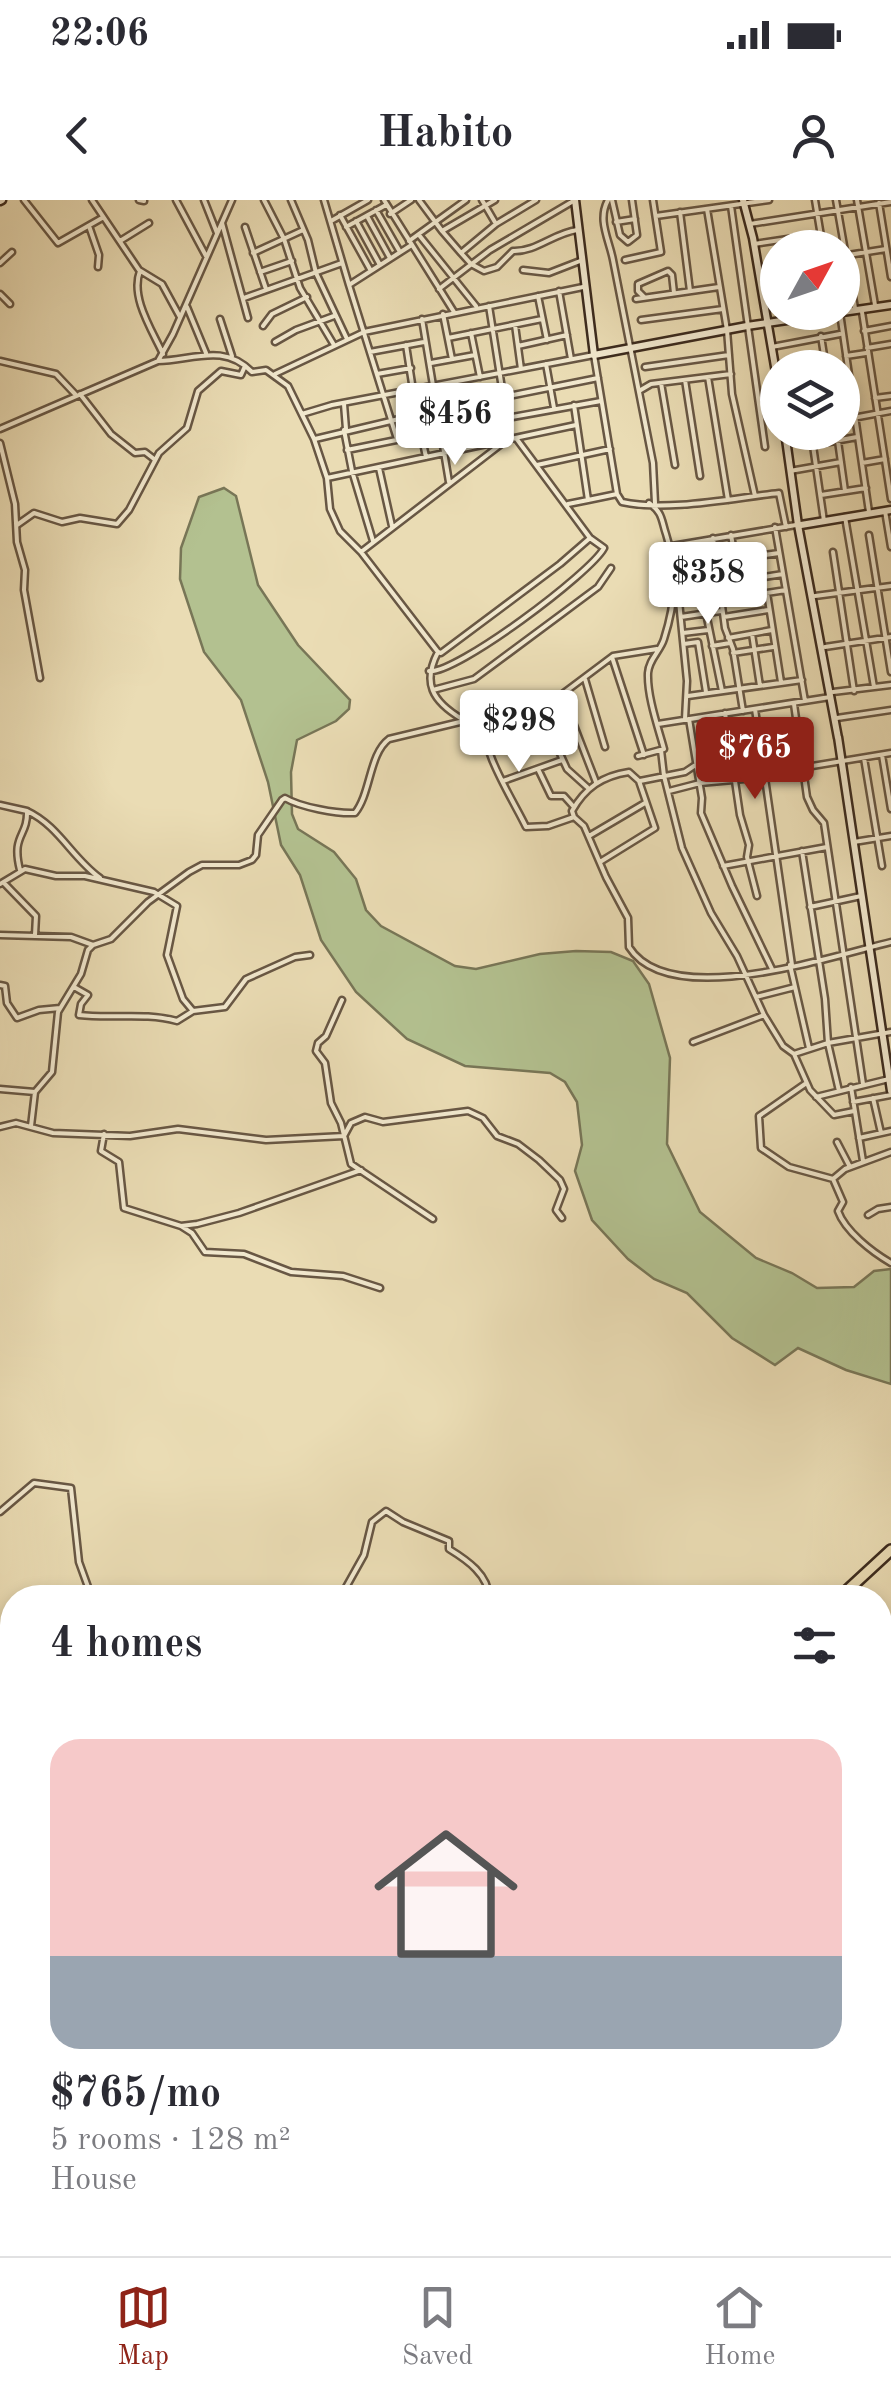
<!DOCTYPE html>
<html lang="en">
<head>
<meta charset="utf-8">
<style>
  body { margin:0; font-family:"Old Standard TT",serif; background:#f2f2f3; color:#2b2b33; height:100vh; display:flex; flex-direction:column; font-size:38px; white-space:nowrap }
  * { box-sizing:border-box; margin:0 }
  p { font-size:32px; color:#7c7c81 }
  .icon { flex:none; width:55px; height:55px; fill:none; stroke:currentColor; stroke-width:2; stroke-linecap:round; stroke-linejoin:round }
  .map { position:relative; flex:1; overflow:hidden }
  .details { position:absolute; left:0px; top:1385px; width:892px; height:672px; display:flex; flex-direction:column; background:#fff; border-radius:40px 40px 0 0; box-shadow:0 5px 15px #0003 }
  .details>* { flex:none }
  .needle { width:65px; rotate:50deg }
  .controls { position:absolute; left:760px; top:30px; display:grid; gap:20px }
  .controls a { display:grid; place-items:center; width:100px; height:100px; border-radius:50%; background:#fff; box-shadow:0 5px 15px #0003; font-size:50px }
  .price { position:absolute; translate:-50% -85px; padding:0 22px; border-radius:10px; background:#fff; color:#222; font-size:32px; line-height:65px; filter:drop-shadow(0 2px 5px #0008) }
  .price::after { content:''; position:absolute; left:50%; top:60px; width:30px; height:22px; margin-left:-15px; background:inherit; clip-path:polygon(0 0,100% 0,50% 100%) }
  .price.on { background:#8f2418; color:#fff }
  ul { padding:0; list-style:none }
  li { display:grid; align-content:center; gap:20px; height:530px; padding:0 50px }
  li+li { border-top:2px solid #e1e1e2 }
  li span { display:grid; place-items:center; height:310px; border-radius:30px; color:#555 }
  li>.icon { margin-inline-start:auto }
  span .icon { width:180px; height:180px; fill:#fffc; stroke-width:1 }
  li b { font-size:42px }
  h2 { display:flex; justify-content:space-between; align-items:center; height:120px; padding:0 50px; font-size:42px }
  .status { display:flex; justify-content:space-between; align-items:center; height:70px; padding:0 50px; background:#fff; direction:ltr }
  .status svg { height:28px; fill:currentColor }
  header { display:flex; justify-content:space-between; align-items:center; height:130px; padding:0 50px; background:#fff; font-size:45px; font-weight:700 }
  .dock { display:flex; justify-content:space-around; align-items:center; height:140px; border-top:2px solid #e1e1e2; background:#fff; font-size:28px; color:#7c7c81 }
  .dock a { display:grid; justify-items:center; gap:5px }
  .dock .on { color:#8f2418 }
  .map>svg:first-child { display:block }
  .green { fill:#b3c190; stroke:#787657; stroke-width:2.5 }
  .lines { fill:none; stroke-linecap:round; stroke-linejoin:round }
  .street-casing { stroke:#685744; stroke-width:9 }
  .secondary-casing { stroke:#3c2b1e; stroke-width:11 }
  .highway-casing { stroke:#3c2b1e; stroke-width:14 }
  .street { stroke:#f1e8ce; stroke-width:4 }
  .secondary { stroke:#f1e8ce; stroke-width:6 }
  .highway { stroke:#eadcb4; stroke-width:9 }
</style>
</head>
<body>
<div class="status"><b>22:06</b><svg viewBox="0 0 49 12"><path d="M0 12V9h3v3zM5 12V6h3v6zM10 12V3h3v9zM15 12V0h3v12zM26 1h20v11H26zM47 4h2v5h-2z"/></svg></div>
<header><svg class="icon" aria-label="back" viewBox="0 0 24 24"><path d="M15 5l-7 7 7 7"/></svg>Habito<svg class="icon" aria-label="person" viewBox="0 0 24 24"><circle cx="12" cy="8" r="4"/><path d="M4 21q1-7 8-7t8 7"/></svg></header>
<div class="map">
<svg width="891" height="2056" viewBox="0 0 891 2056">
  <rect width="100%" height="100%" fill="#eadcb4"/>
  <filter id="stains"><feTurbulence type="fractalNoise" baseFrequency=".002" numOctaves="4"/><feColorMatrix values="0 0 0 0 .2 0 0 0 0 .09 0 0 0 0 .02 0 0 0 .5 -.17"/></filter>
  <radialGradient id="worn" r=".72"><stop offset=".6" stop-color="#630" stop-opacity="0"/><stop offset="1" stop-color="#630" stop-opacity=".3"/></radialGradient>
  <path class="green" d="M224 288 236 296 258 385 298 445 350 500 349 509 336 521 297 540 291 572 292 614 298 629 334 652 356 679 366 710 381 726 455 766 476 769 540 754 576 751 611 752 633 761 649 784 670 858 667 944 700 1012 756 1058 792 1073 817 1088 854 1087 874 1071 891 1069V1184L846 1170 798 1148 775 1165 732 1138 687 1093 654 1079 628 1059 592 1020 575 971 582 945 577 902 565 882 550 873 465 866 407 839 356 792 321 740 300 675 281 645 268 582 241 500 204 452 180 379 181 348 199 297Z"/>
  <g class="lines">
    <g class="street-casing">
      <path id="street" d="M24 0 58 43 102 18
        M92 0 139 70 162 84 180 117
        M139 0 144 1
        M176 0 206 56
        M204 0 217 33
        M264 0 284 39 300 88 334 145
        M291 0 308 40 316 73 347 139
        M324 0 349 85
        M384 0 454 112
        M419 0 442 31 495 0
        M482 0 496 24
        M536 0 496 24 461 53 471 64 484 71 497 67 513 51C536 52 554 33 577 30
        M608 0C597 20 609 39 613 60L653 263 655 303
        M612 0 620 35 628 42 637 35 632 0
        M815 0 823 48
        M836 0 855 108
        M857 0 875 105
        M879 3 891 77
        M731 6 765 247
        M707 9 727 130 732 194 755 296
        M376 10 400 52
        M680 12 690 91
        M390 14 411 0
        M340 15 371 71
        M367 16 390 58
        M656 16 769 0
        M331 21 368 0
        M356 21 380 65
        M616 22 635 19
        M222 23 248 118
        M750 24 891 2
        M89 26 99 55 98 67
        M245 27 266 89
        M346 27 386 5
        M442 31 461 53
        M419 35 476 106
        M120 41 149 23
        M409 41 466 0
        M754 44 821 34
        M253 53 303 30
        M842 56 886 49
        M625 60 661 52 653 0
        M0 63 12 52
        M523 70 549 73 580 61
        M140 71C130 97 152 130 163 154
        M260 72 292 61
        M439 89 490 50 575 0
        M559 91 571 159
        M0 94 10 104
        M538 96 547 140
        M644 97 638 91V84L668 71 672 75 674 93
        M244 98 342 63
        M636 99 719 87
        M489 106 510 239
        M187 107 206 153
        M862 112 891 299
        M840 113 869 312
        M443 114 452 159
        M220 119 232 156
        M422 119 449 282
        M641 120 723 109
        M515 125 521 169
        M263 126 272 114 307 97
        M864 131 891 126
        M471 133 480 177
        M821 136 826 168
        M448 138 542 119
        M275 142 296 130 334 116
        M406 145 413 190
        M518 146 567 135
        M772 147 840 134
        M867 148 891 144
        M370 152 424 142
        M846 156 866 153
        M0 161 56 174 75 194
        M158 161C193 160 224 143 252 172L266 170 288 186 314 239 327 278 330 309 340 331 361 352 438 452
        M431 163 475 155
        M546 164 554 208
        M645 167 729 155
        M775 168 825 157
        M275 174 364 132 583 87
        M377 174 411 168
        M708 177 728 300
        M685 180 700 276
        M455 182 462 226
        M661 183 675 265
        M639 191 651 184 731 174
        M80 194 111 234 135 253 145 252 154 259
        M875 198 891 196
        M484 202 490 241
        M344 204 346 229
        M574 205 588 300 617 294
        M459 206 598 178
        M302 214 332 205 594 155 617 294 622 302C667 312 733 298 779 293L786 327
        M417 214 426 257
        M507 218 601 201
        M842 220 891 211
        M0 229 158 161 173 134 232 0
        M344 230 352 271 373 341
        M441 232 487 222
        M811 232 824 321
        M315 239 437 210
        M397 239 349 85 410 46
        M838 241 845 291
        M0 243 15 304 17 342 25 370 24 390 40 478
        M813 245 857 237
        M347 250 421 235
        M862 263 885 259
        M537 265 610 249
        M379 268 392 326
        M790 271 841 262
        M327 278 576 225
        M821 295 866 288
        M568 304 588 300
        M885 311 891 347
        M845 317 874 487
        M17 325 34 313 62 322 80 318 117 324 129 310 159 253 187 228 198 191 221 171 241 175 245 166
        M775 327 805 501
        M731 335 742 397
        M869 335 891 472
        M713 338 725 428 733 449 743 511
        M672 346 796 325
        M361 352 504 242
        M833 352 854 491
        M736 359 779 353
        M739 381 783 374
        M767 393 781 482
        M815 396 891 386
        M721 400 786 390
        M677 401 720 393
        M679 401 687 481 685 519
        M706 413 722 491
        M681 417 721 411
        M724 417 768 410
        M683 433 708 430
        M752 434 760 486
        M728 438 772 430
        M684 444 698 442 706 492
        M712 446 730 443
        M825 447 891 437
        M733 453 773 447
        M612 457 644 555
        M429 471C455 475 591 373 604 348L590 338 516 238
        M585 479 605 547
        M433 490 474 479 598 387 611 368
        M833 492 891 485
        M688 496 802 480
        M537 503 567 569 587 587
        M794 504 807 597 813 610 824 623 863 884
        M755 509 792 765
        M725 513 740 615 749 645 747 657 757 696
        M570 515 596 582
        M837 518 891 510
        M462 519C432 501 422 483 438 452L441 453 560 364 590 338
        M689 519 702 598 701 613 732 686 772 769
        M487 523C476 543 516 605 526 627L548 626 574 617
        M658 524 830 497
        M661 550 664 576 682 648 711 713 737 756 764 815 783 846 794 854 810 890 834 915 854 911
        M882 555 891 609
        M638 556 664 549C658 527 647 496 648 473 649 459 660 452 664 439 676 401 678 372 666 334 661 319 663 313 649 303
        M864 558 882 666
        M539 571 551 596H564L573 606
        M503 581 562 560
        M640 581 685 572 697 564
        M669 591 700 583 789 575 788 570 891 553
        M0 605 27 611C28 637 11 634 20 670
        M27 611C59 626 72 658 100 678
        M574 617 584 626 606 677 628 718 629 747C669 811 829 757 891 742
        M574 617 572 611C585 588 602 576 629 572L639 581 655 628 600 662
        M589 636 645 603
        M854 642 891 636
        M802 651 825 799 828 843 839 891
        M723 666 827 647
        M4 683 36 716 35 735
        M0 684 25 669 56 676H85L154 692 177 706 167 755 183 799 193 811
        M810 707 861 696
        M0 735 71 737 93 745
        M790 765 809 848
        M0 785 5 786 7 803 17 818 39 810 60 808
        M74 787 88 795 81 804 79 815C113 819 144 812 177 821L193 811 225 807 246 779 295 757 310 755
        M756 797 795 787
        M342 800 326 836 318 843 316 851 325 863 331 903 341 923 351 964 433 1019
        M693 842 764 815
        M794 854 828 843 891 832
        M805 884 759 916 761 948 789 967 833 979 843 1002 838 1011C845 1031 872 1052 891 1063
        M851 887 863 961
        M0 889 35 892 52 872 58 812 81 774 88 750 93 745 111 739 148 702 189 672 202 665H239L252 660 256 655 258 635 282 600 285 598C300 607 337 614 355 613 371 593 369 554 389 539L464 521 487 523 506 518 531 505 557 498 613 456 657 449
        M816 897 889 879
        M873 898 881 933
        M853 902 891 895
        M31 926 35 892
        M0 927 16 923 53 933 130 936 178 929 266 940 344 936 351 923 365 917 383 922 468 911 483 918 497 936 518 944 539 960 560 980 564 989 556 1010 562 1018
        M104 934 101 951 119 962 124 1008 181 1026 197 1024 239 1013 361 970
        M859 938 891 931
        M837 942 850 967
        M833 979 845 969 891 952
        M868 1015 878 1009 891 1007
        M181 1026 192 1033 205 1052 244 1054 291 1072 343 1076 380 1088
        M0 1312 34 1283 71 1288 79 1362 92 1398
        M340 1398 364 1355 372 1322 386 1311 403 1322 449 1341V1349C467 1360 489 1375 489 1398
        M0 1460 12 1464
        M0 1549H12
        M0 1665 12 1689
        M880 1680 891 1667
        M0 1817 12 1820
        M0 1920 12 1909
        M560 2045 563 2056
        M34 2056 46 2045
        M232 2056V2045
        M433 2056 457 2045
        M611 2056 619 2045"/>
    </g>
    <g class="secondary-casing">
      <path id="secondary" d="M575 0 594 155 747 126 891 105
        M743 0 753 38 778 184
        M0 1 2 0
        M785 232 798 325 838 538
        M801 325 891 310
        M838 537 891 891
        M146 2045 150 2056"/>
    </g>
    <g class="highway-casing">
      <path id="highway" d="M839 1398 891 1350
        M0 1730 12 1726"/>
    </g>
    <use href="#street" class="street"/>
    <use href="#secondary" class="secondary"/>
    <use href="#highway" class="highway"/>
  </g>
  <rect width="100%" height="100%" filter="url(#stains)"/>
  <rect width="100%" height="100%" fill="url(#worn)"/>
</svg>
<div class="controls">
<a><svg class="needle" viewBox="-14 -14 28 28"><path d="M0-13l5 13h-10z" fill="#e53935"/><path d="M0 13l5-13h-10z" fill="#7c7c81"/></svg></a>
<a><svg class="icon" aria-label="layers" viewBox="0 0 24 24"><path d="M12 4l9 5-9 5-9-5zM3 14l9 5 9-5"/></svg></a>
</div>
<b class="price" style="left:455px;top:268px">$456</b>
<b class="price" style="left:708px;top:427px">$358</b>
<b class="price" style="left:519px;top:575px">$298</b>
<b class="price on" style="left:755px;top:602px">$765</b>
<section class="details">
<h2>4 homes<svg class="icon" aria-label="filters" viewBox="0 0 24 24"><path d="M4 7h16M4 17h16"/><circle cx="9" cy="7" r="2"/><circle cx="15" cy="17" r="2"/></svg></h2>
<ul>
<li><span style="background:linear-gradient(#f6c9c9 70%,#9aa5b1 0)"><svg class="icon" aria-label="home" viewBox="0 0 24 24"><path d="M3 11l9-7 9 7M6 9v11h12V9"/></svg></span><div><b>$765/mo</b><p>5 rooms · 128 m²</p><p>House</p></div></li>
</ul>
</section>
</div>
<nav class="dock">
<a class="on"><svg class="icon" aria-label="map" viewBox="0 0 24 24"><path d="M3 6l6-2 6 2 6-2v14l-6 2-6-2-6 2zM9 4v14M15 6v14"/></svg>Map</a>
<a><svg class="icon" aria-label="saved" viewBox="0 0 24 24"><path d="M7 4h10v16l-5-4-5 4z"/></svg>Saved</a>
<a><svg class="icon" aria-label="home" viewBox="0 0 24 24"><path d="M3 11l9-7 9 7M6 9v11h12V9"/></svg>Home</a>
</nav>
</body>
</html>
